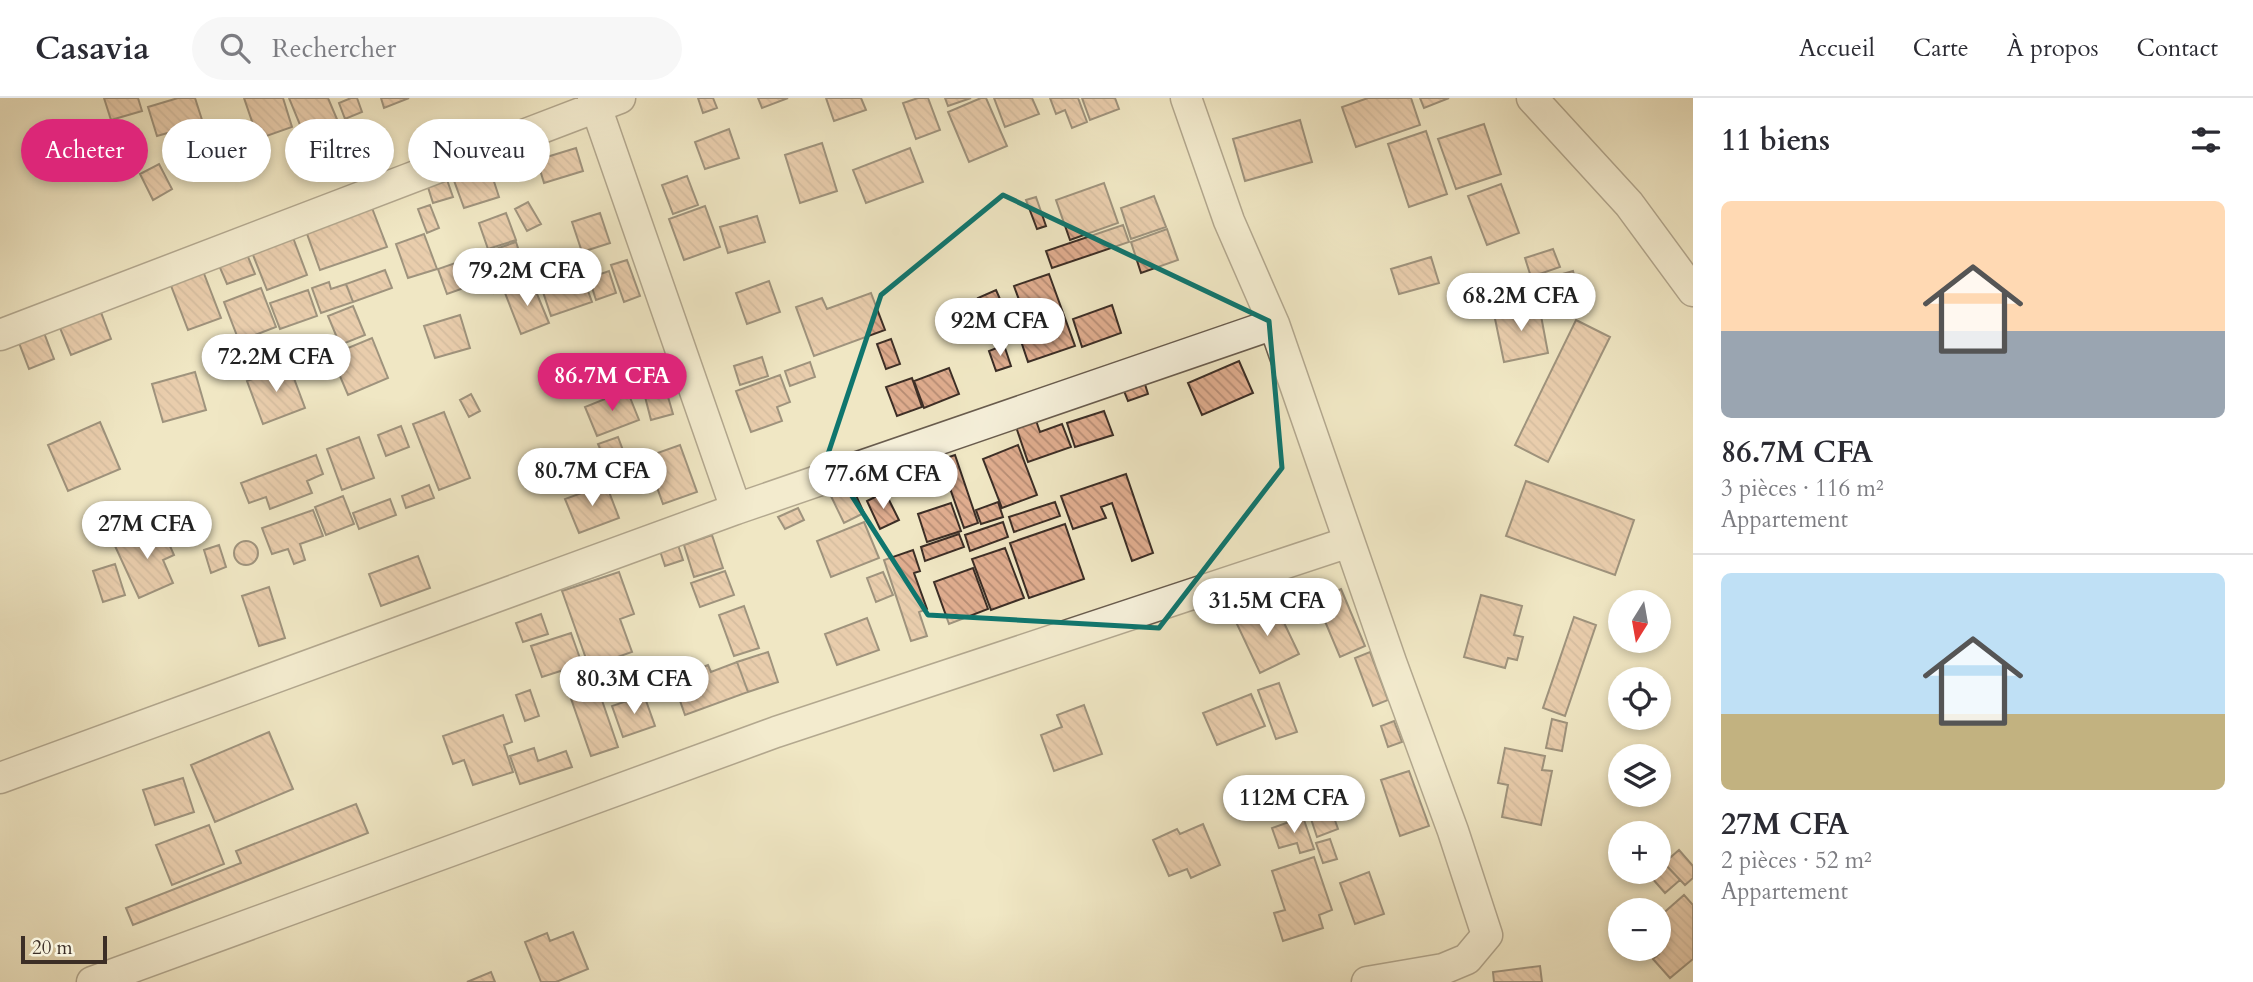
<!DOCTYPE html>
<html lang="fr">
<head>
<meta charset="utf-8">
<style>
  body { margin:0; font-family:Cardo,serif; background:#f7f7f7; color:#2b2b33; height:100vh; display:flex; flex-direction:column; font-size:26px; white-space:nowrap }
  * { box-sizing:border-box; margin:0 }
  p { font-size:23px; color:#7c7c81 }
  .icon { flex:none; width:38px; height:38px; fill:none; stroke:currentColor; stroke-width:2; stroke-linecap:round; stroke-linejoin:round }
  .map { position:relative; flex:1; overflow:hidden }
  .details { display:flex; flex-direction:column; background:#fff; width:560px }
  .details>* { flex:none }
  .guide { position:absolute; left:21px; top:21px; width:665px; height:63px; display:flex; gap:14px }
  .needle { width:46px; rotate:191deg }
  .controls { position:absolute; left:1608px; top:492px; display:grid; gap:14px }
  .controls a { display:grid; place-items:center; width:63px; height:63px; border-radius:50%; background:#fff; box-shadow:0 4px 10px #0003; font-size:35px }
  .scale { position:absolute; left:21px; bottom:18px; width:86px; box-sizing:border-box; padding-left:7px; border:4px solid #3c2e26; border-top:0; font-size:19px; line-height:24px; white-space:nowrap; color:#3c2e26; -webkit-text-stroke:5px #f5efd9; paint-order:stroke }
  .price { position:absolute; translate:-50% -60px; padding:0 16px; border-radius:24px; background:#fff; color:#222; font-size:23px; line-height:46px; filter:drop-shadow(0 2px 4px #0008) }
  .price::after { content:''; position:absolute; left:50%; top:42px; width:21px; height:16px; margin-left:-10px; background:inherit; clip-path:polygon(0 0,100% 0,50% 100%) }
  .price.current { background:#db2777; color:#fff }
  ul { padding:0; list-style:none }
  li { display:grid; align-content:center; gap:14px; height:371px; padding:0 28px }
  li+li { border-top:2px solid #e1e1e2 }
  li span { display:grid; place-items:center; height:217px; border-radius:10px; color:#555 }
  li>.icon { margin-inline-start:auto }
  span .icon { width:126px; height:126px; fill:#fffc; stroke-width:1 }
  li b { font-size:30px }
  h2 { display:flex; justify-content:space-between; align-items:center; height:84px; padding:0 28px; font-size:30px }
  .tag { padding:0 24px; border-radius:32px; background:#fff; box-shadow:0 4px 10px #0003; font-size:24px; line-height:63px }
  .tag.current { background:#db2777; color:#fff }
  header { display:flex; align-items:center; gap:42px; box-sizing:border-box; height:98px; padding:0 35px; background:#fff; border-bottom:2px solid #e1e1e2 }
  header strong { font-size:33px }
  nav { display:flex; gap:38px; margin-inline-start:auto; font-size:24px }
  .search { width:490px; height:63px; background:#f7f7f7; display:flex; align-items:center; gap:18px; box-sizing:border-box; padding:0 24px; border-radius:38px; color:#7c7c81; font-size:26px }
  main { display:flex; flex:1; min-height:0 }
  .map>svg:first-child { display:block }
  .building { fill:url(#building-back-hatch); stroke:#3c2e26; stroke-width:2 }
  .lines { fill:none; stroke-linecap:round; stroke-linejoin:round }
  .minor-casing { stroke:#695c4e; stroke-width:33 }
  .minor { stroke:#f5efd9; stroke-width:30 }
  .marked { fill:none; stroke:#0f766e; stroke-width:5; stroke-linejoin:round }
</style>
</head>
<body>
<header>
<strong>Casavia</strong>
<div class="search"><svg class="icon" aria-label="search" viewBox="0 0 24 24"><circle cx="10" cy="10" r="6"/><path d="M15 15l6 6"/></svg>Rechercher</div>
<nav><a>Accueil</a><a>Carte</a><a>À propos</a><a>Contact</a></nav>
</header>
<main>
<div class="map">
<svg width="1693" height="884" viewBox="0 0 1693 884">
  <defs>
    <pattern id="building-back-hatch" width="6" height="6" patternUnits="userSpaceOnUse" patternTransform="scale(1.75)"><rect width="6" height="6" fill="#e0ad8f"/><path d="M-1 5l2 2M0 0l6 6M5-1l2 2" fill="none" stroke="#b78d75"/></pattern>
  </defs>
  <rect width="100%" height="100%" fill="#f0e7c4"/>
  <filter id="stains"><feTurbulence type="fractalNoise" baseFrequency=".00286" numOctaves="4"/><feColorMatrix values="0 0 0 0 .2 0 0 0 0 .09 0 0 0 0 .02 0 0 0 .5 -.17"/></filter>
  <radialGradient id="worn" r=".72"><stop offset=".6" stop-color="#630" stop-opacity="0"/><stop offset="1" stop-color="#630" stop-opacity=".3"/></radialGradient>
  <path class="building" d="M104 0H138L142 13 111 22Z
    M178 0H195L203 25 157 38 148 9Z
    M244 0H283L292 29 258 41Z
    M289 0H328L339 26 305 39Z
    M351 0H357L362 14 345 21 339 5Z
    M381 0H409L384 10Z
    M698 0H713L717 10 703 15Z
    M758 0H788L762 10Z
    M826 0H861L866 12 834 23Z
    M918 0H928L940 32 916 41 903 5Z
    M945 0H971L948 8Z
    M981 0H986L1007 48 969 64 948 14Z
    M994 0H1032L1039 16 1005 29Z
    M1050 0H1078L1087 24 1072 30 1065 12 1056 16Z
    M1082 0H1115L1119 11 1090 22Z
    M1368 0H1411L1420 27 1356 49 1342 9Z
    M1420 0H1449L1424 10Z
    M1300 22 1312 64 1245 83 1233 41Z
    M1484 26 1501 76 1456 91 1438 41Z
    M224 31 228 45 204 52 200 38Z
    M729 31 739 60 705 71 695 44Z
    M1426 33 1447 96 1409 109 1388 46Z
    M822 45 837 93 800 105 785 57Z
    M576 50 583 73 544 85 537 62Z
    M910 50 923 84 866 105 853 72Z
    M488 65 499 99 464 110 452 77Z
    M159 66 172 91 153 102 140 76Z
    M687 78 698 107 673 116 662 87Z
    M446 79 453 99 433 105 427 86Z
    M1104 85 1118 125 1070 142 1056 102Z
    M1501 86 1519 135 1487 147 1468 98Z
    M1154 98 1166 129 1131 141 1121 110Z
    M1036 99 1046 128 1037 131 1026 102Z
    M528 104 541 126 527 133 515 111Z
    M430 107 439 130 427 135 418 111Z
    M705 108 720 149 684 162 669 121Z
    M372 110 387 149 320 172 306 133Z
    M506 115 516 142 488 151 479 125Z
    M600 115 610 145 582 154 572 124Z
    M757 118 765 144 728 155 720 129Z
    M1123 127 1129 144 1052 170 1046 153Z
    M1167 131 1178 162 1141 175 1131 144Z
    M424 136 437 171 408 180 396 146Z
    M292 137 307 177 267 192 251 152Z
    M516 144 529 183 494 195 489 181 447 196 438 171Z
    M1553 151 1560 169 1531 179 1525 160Z
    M246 154 255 176 227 186 218 165Z
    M1431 159 1439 185 1399 196 1391 171Z
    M627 162 640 198 624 204 611 167Z
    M385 172 392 190 353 204 346 186Z
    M203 173 221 220 188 232 170 185Z
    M609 173 616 195 596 202 589 180Z
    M1573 173 1581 203 1561 210 1552 179Z
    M1049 176 1075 248 1028 264 1017 231 1028 227 1014 188Z
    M582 177 592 204 551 218 542 191Z
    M769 183 780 214 747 226 736 195Z
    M329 184 331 191 346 186 353 204 321 215 312 190Z
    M532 184 549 225 521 236 505 195Z
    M261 190 276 229 239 243 224 204Z
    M308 192 317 218 280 231 270 205Z
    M996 192 1003 208 985 216 978 200Z
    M871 195 885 232 814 258 796 209 822 200 827 211Z
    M971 204 977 220 964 225 958 209Z
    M1112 207 1121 235 1082 249 1073 221Z
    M1539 207 1548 255 1504 264 1494 216Z
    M353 208 365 237 340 247 328 218Z
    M99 209 111 241 71 257 58 225Z
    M460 217 470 250 435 260 424 228Z
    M1576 222 1610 239 1548 364 1515 347Z
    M41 227 54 261 29 271 16 237Z
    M372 240 388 280 348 297 331 257Z
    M891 241 900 266 886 271 877 246Z
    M1004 247 1011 268 996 273 989 253Z
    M762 259 768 278 740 287 734 268Z
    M1239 263 1253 295 1202 317 1188 285Z
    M810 264 815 279 790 288 785 273Z
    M289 267 305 310 263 326 247 283Z
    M949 270 959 296 924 310 914 283Z
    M195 274 206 312 163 324 152 286Z
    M780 277 790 304 777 309 782 323 751 334 736 293Z
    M912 280 922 309 897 318 886 289Z
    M1143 280 1148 296 1128 303 1122 288Z
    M664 285 673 316 651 322 643 291Z
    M627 292 639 322 597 338 585 309Z
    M471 296 480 313 469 319 460 302Z
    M1104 313 1113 337 1075 349 1067 325Z
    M444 314 470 380 439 392 413 326Z
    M1033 314 1040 334 1062 326 1071 349 1028 364 1013 320Z
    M100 324 120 371 68 393 48 347Z
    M401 328 409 349 386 358 378 337Z
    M359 339 374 380 342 392 327 351Z
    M618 339 624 355 605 362 598 346Z
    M680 347 697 394 663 406 646 359Z
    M1018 347 1037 397 1002 410 983 361Z
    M316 357 323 376 307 383 312 395 270 411 266 399 249 405 241 385Z
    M955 357 978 425 964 430 940 362Z
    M1126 376 1153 455 1132 463 1112 405 1101 409 1106 420 1073 431 1061 398Z
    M849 382 864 415 844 425 828 392Z
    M1526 383 1634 422 1615 477 1506 438Z
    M606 386 619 420 579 435 565 401Z
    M429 387 434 400 406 410 402 398Z
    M885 394 899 422 880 431 867 403Z
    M343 398 354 426 326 437 315 409Z
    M390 401 396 417 359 431 353 415Z
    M998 404 1003 419 981 426 976 412Z
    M1055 404 1060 418 1014 434 1009 419Z
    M951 405 961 433 927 444 918 416Z
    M798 410 804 422 785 431 778 419Z
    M313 412 323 438 300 446 305 462 294 466 288 451 272 456 262 430Z
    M864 424 879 460 831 479 817 443Z
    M1003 424 1008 439 970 453 965 437Z
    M1065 426 1084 481 1029 500 1010 445Z
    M161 428 174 457 163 462 173 485 139 500 115 448Z
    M959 436 964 449 925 463 921 449Z
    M712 437 723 470 694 479 684 447Z
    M234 455a12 12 0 1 1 24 0a12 12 0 1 1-24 0Z
    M219 447 226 469 211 475 204 452Z
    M678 447 683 462 665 468 660 453Z
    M1005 450 1024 500 991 512 972 461Z
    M913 452 920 473 914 475 927 511 919 514 927 538 911 543 884 462Z
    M418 458 430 490 381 508 369 476Z
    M115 466 125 497 103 504 93 473Z
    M973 470 988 511 949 526 934 484Z
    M725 473 734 497 700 509 691 485Z
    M619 474 634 516 620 521 632 554 589 569 562 493Z
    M883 474 893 497 876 504 867 480Z
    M269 489 285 540 259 548 242 498Z
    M1341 491 1365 548 1340 559 1316 502Z
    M1481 497 1522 508 1514 537 1523 539 1517 562 1508 560 1505 570 1464 559Z
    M1275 506 1299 556 1260 575 1236 524Z
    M744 508 759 550 734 558 719 517Z
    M541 516 548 536 523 544 516 525Z
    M1574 519 1596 527 1565 618 1543 610Z
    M867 520 879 552 837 567 825 536Z
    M571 535 582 566 542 579 531 548Z
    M768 554 778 584 748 594 737 564Z
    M1370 554 1388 602 1373 608 1355 560Z
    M737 564 748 594 685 617 672 580 708 567 711 574Z
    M595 582 618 649 591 658 568 592Z
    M1279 585 1297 634 1276 641 1258 592Z
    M530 592 539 618 525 623 516 597Z
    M1251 596 1265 628 1217 647 1203 615Z
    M644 597 655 628 623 639 612 608Z
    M1084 607 1102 656 1054 673 1041 637 1062 629 1057 617Z
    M503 617 512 644 504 647 513 674 473 687 464 662 453 666 443 638Z
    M1552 621 1567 625 1562 653 1546 650Z
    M1394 623 1402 644 1388 649 1381 628Z
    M269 634 293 691 215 724 191 667Z
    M534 650 538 663 566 653 572 669 520 686 510 658Z
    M1505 650 1545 658 1542 672 1552 673 1541 727 1502 719 1508 687 1498 685Z
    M1409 673 1429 728 1400 738 1381 682Z
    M183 680 194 714 155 727 143 692Z
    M356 706 368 735 133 827 126 810 241 765 236 753Z
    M1331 711 1338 731 1317 739 1310 718Z
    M1303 719 1314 751 1300 755 1297 745 1279 750 1272 730Z
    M1203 726 1220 767 1191 780 1187 771 1169 778 1153 742 1177 731 1180 736Z
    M209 727 224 766 172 787 156 747Z
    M1330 741 1337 761 1323 765 1316 745Z
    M1679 752 1693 768V780L1685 787 1664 765Z
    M1314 759 1332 812 1319 817 1323 830 1283 843 1274 815 1285 812 1272 773Z
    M1664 765 1680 782 1665 795 1650 778 1655 774H1659V770Z
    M1369 774 1384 816 1355 826 1340 785Z
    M1684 797 1693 807V861L1670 880 1653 861 1659 856 1654 850H1659V819Z
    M573 834 588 871 556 884H541L525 844 547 835 550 843Z
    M1540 868 1542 884H1494L1493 874Z
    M491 874 495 884H467Z"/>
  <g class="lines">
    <g class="minor-casing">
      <path id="minor" d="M1186 0 1229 123 1274 226 1391 564 1453 733 1487 837 1467 861 1443 871 1367 884
        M1532 0 1629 106 1693 193
        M0 237 620 0
        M736 411 1274 226
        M0 680 736 411 593 0
        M92 884 776 634 1349 444"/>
    </g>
    <use href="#minor" class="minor"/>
  </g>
  <path d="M0 0H1693V884H0ZM1003 97 1269 223 1282 370 1159 530 928 517 827 359 881 197Z" fill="#f0e7c4" fill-opacity=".55" fill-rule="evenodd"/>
  <path class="marked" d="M1003 97 1269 223 1282 370 1159 530 928 517 827 359 881 197Z"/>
  <rect width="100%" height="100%" filter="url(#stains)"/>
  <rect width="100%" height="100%" fill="url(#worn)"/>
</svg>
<div class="controls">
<a><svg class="needle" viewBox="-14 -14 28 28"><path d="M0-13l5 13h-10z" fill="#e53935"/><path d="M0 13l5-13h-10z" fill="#7c7c81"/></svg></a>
<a><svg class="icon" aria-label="locate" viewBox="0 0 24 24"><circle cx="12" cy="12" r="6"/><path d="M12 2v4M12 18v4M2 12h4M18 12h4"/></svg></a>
<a><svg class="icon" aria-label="layers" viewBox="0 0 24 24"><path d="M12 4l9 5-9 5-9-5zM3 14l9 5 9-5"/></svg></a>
<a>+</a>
<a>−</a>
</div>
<div class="scale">20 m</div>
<b class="price" style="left:527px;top:210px">79.2M CFA</b>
<b class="price" style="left:1521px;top:235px">68.2M CFA</b>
<b class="price" style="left:1000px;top:260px">92M CFA</b>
<b class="price" style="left:276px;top:296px">72.2M CFA</b>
<b class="price current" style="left:612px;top:315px">86.7M CFA</b>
<b class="price" style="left:592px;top:410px">80.7M CFA</b>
<b class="price" style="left:883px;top:413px">77.6M CFA</b>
<b class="price" style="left:147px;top:463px">27M CFA</b>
<b class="price" style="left:1267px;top:540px">31.5M CFA</b>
<b class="price" style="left:634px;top:618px">80.3M CFA</b>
<b class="price" style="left:1294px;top:737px">112M CFA</b>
<div class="guide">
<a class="tag current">Acheter</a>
<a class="tag">Louer</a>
<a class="tag">Filtres</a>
<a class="tag">Nouveau</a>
</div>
</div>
<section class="details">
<h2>11 biens<svg class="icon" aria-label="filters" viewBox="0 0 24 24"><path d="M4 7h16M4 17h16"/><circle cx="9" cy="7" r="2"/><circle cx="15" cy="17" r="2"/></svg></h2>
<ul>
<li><span style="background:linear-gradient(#ffd9b3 60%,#9aa5b1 0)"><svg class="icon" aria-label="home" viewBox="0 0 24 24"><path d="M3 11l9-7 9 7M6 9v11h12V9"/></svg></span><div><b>86.7M CFA</b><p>3 pièces · 116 m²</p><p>Appartement</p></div></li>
<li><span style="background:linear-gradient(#bfe0f5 65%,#c2b280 0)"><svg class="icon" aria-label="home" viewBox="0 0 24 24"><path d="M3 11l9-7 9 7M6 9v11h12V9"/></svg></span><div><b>27M CFA</b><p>2 pièces · 52 m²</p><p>Appartement</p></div></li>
</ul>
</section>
</main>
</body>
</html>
